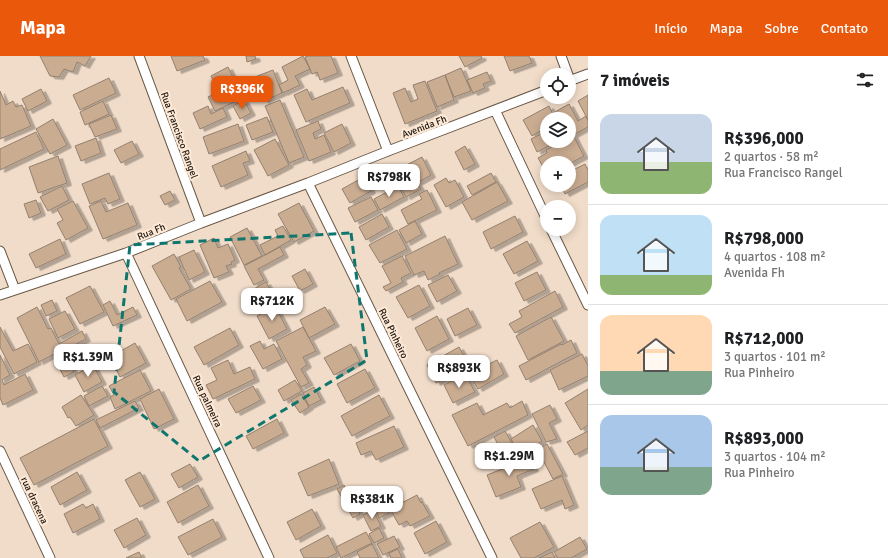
<!DOCTYPE html>
<html lang="pt">
<head>
<meta charset="utf-8">
<style>
  body { margin:0; font-family:Signika,sans-serif; background:#f6f6f6; color:#202124; height:100vh; display:flex; flex-direction:column; font-size:15px; white-space:nowrap }
  * { box-sizing:border-box; margin:0 }
  p { font-size:13px; color:#757577 }
  .icon { flex:none; width:22px; height:22px; fill:none; stroke:currentColor; stroke-width:2; stroke-linecap:round; stroke-linejoin:round }
  .map { position:relative; flex:1; overflow:hidden }
  .drawer { display:flex; flex-direction:column; background:#fff; width:300px }
  .drawer>* { flex:none }
  .fabs { position:absolute; left:540px; top:12px; display:grid; gap:8px }
  .fabs a { display:grid; place-items:center; width:36px; height:36px; border-radius:50%; background:#fff; box-shadow:0 2px 10px #0003; font-size:20px }
  .price { position:absolute; translate:-50% -34px; padding:0 9px; border-radius:8px; background:#fff; color:#222; font-size:13px; line-height:26px; filter:drop-shadow(0 1px 2px #0008) }
  .price::after { content:''; position:absolute; left:50%; top:24px; width:12px; height:9px; margin-left:-6px; background:inherit; clip-path:polygon(0 0,100% 0,50% 100%) }
  .price.current { background:#ea580c; color:#fff }
  ul { padding:0; list-style:none }
  li { display:flex; align-items:center; gap:12px; height:100px; padding:0 12px }
  li+li { border-top:1px solid #e0e0e0 }
  li span { display:grid; place-items:center; flex:none; width:112px; height:80px; border-radius:12px; color:#555 }
  li>.icon { margin-inline-start:auto }
  span .icon { width:48px; height:48px; fill:#fffc; stroke-width:1 }
  li b { font-size:17px }
  h2 { display:flex; justify-content:space-between; align-items:center; height:48px; padding:0 12px; font-size:17px }
  header { display:flex; align-items:center; gap:24px; box-sizing:border-box; height:56px; padding:0 20px; background:#ea580c; color:#fff }
  header strong { font-size:19px }
  nav { display:flex; gap:22px; margin-inline-start:auto; font-size:14px }
  main { display:flex; flex:1; min-height:0 }
  .map>svg:first-child { display:block }
  .building { fill:#caac91; stroke:#93806f; filter:url(#shadow) }
  .lines { fill:none; stroke-linecap:round; stroke-linejoin:round }
  .street-casing { stroke:#695847; stroke-width:11 }
  .street { stroke:#fff; stroke-width:9 }
  .marked { fill:none; stroke:#0f766e; stroke-width:3; stroke-dasharray:8 5; stroke-linejoin:round }
  .labels { text-anchor:middle; stroke-width:4; stroke-linejoin:round; paint-order:stroke }
  .street-label { font-size:10px; fill:#1f1811; stroke:#fee9d6 }
</style>
</head>
<body>
<header>
<strong>Mapa</strong>
<nav><a>Início</a><a>Mapa</a><a>Sobre</a><a>Contato</a></nav>
</header>
<main>
<div class="map">
<svg width="588" height="502" viewBox="0 0 588 502">
  <defs>
    <filter id="shadow"><feDropShadow dx="4.5" dy="2.5" stdDeviation="0" flood-color="#0004"/></filter>
  </defs>
  <rect width="100%" height="100%" fill="#f1dcc9"/>
  <path class="building" d="M40 0H91L85 10 77 6 73 16 64 13 59 21 50 20Z
    M171 0H203L205 4 177 15Z
    M246 0H255L256 3 247 6Z
    M303 0 310 13 295 20 300 29 283 37 279 29 288 24 282 11Z
    M308 0H331L338 17 320 24 317 16 312 18 305 1Z
    M459 0H481L482 2 465 11Z
    M504 0H529L532 7 510 15Z
    M228 11 234 23 217 32 211 20Z
    M461 12 471 35 454 41 445 19Z
    M273 14 282 37 264 45 255 21Z
    M487 16 491 25 483 28 485 32 473 37 467 24Z
    M445 19 454 44 437 51 427 26Z
    M109 22 116 37 80 54 73 39Z
    M425 25 437 55 405 68 393 37 405 32 411 46 418 43 413 29Z
    M240 26 247 40 215 55 208 41Z
    M343 31 350 47 306 66 294 39 307 33 312 44Z
    M41 33 47 45 28 55 22 43Z
    M0 35 6 49 13 45 16 51 22 49 31 70 0 83Z
    M588 39V64L578 45Z
    M244 44 251 57 240 63 233 50Z
    M280 44 304 101 289 107 265 50Z
    M103 45 109 58 85 69 80 56Z
    M569 48 578 65 586 60 588 65V71L569 81V63H556L553 57Z
    M208 50 211 58 223 52 227 61 200 73 193 57Z
    M549 50 555 63H547V71L532 80 523 64Z
    M111 59 117 73 95 81 89 68Z
    M267 61 273 76 252 84 246 69Z
    M53 63 67 89 50 98 36 73Z
    M318 65 321 73 313 77 315 83 324 79 331 96 309 105 296 74Z
    M238 68 244 85 209 98 203 81Z
    M342 68 351 87 334 96 324 77Z
    M547 75V85H558L537 96 531 83Z
    M36 76 44 93 0 114V93Z
    M573 79 584 100 569 108V107H547V118L538 102 547 97 546 94 563 85H569V82Z
    M96 82 101 97 81 105 75 90Z
    M275 83 289 109 268 120 254 94Z
    M132 85 139 98 121 107 114 94Z
    M465 90 475 108 464 114 455 96Z
    M246 95 250 105 243 107 248 119 221 131 212 110Z
    M58 100 67 127 38 137 29 111Z
    M422 101 431 119 417 127 421 133 406 141 393 116Z
    M585 108 588 114V126L565 138 560 129H569V116Z
    M109 117 120 143 108 148 105 142 90 148 82 128Z
    M491 117 496 126 472 139 467 130Z
    M369 118 373 125 368 128 371 135 350 147 342 133Z
    M446 122 449 127 455 124 464 141 446 151 434 129Z
    M497 126 508 145 472 164 462 146Z
    M62 130 69 144 48 155 40 141Z
    M398 130 404 141 380 154 374 143Z
    M427 134 437 154 408 168 401 154 422 143 419 138Z
    M170 135 175 144 165 149 160 140Z
    M371 141 378 154 355 166 348 152Z
    M36 144 41 157 29 162 24 148Z
    M73 145 88 172 66 184 57 167 63 164 57 153Z
    M101 145 106 156 128 147 137 169 103 183 89 150Z
    M299 147 314 175 294 186 278 158Z
    M382 158 389 171 366 184 359 171Z
    M515 160 523 176 491 193 483 176Z
    M415 165 422 178 406 187 399 174Z
    M283 170 291 184 265 199 260 189 278 180 275 174Z
    M247 172 262 200 244 209 230 181Z
    M397 174 407 193 380 207 369 189Z
    M445 180 458 208 439 217 440 218 428 224 424 215 414 219 405 200Z
    M214 182 218 192 228 188 235 204 231 206 232 208 226 210 229 216 214 222 200 189Z
    M60 183 66 198 36 212 29 198Z
    M527 185 538 205 514 218 503 198Z
    M280 191 284 199 258 213 264 224 254 229 244 210Z
    M194 194 205 216 189 224 179 201Z
    M174 198 181 211 179 212 191 233 171 244 152 210Z
    M402 200 411 217 401 222 403 226 386 235 383 231 391 227 382 210Z
    M305 213 313 228 300 235 292 220Z
    M537 216 546 234 524 245 515 227Z
    M448 219 457 235 437 246 428 229Z
    M210 225 222 246 187 265 176 243Z
    M266 226 278 247 265 255 252 234Z
    M419 229 430 250 408 262 396 241Z
    M90 230 104 256 80 268 66 242Z
    M555 235 563 251 515 277 509 268 522 261 519 255Z
    M52 244 57 255 46 260 41 249Z
    M110 245 117 259 133 251 137 259 113 270 103 249Z
    M275 250 287 273 269 283 257 260Z
    M37 251 48 273 51 272 62 294 39 306 17 262Z
    M325 251 335 268 309 282 300 264Z
    M468 252 477 269 455 280 447 263Z
    M65 255 75 273 58 282 49 263Z
    M437 260 449 283 427 295 415 272Z
    M551 261 564 285 528 304 516 280Z
    M0 271 13 295 28 288 37 306 14 318 0 291Z
    M303 271 316 295 303 301 307 309 301 313 309 327 301 331 276 285Z
    M230 272 239 289 204 309 194 291Z
    M82 275 86 283 63 295 59 288Z
    M571 284 577 297 526 324 519 310 561 288 562 289Z
    M260 285 264 293 274 288 282 303 263 313 250 290Z
    M135 287 146 307 120 321 110 301Z
    M351 288 360 305 334 319 324 302Z
    M459 291 471 313 449 325 447 321 436 327 427 309Z
    M64 297 74 316 64 321 54 302Z
    M582 298 588 310V320L559 334 550 314Z
    M0 299 10 319 2 324 4 329 25 318 33 334 3 349 0 342Z
    M228 304 234 318 250 311 255 323 213 343 206 329 217 324 211 312Z
    M497 304 504 318 478 333 469 318Z
    M93 309 102 326 84 336 75 319Z
    M365 313 375 332 347 347 337 328Z
    M140 314 151 335 115 353 110 341 114 339 109 330Z
    M465 318 475 336 453 347 444 329Z
    M295 324 302 335 284 345 278 334Z
    M102 330 108 340 89 350 84 340Z
    M253 330 261 344 236 357 228 343Z
    M314 331 321 344 309 350 303 337Z
    M159 333 174 363 154 373 140 343Z
    M588 333V369L581 374 565 347Z
    M301 338 309 351 300 357 291 344Z
    M81 339 94 359 76 370 70 361 68 362 62 351Z
    M379 339 390 360 352 380 341 360Z
    M135 345 139 352 100 372 96 364Z
    M522 345 528 359 468 390 452 359 477 347 483 359 507 347 510 352Z
    M550 349 557 363 549 367 557 383 546 386 532 358Z
    M94 363 108 390 34 429 20 402Z
    M277 363 284 377 253 393 246 380Z
    M533 369 542 385 520 399 511 383Z
    M394 370 404 391 376 404 371 395 361 399 356 387Z
    M505 375 517 396 505 402 494 381Z
    M588 375V392L575 399 567 386Z
    M547 388 563 418 553 423 537 393Z
    M530 402 534 413 517 420 521 431 496 441 487 419Z
    M329 403 339 428 308 440 298 417Z
    M190 408 198 421 179 432 171 418Z
    M77 416 87 434 60 449 51 431Z
    M140 416 155 443 140 451 125 424Z
    M562 420 574 449 565 453 562 444 541 453 532 433Z
    M198 429 209 450 178 467 167 446Z
    M344 429 360 458 353 462 337 433Z
    M417 439 421 447 422 446 430 460 410 470 407 465 399 469 390 453Z
    M397 440 400 447 387 453 389 457 379 462 374 451Z
    M83 448 86 452 93 448 100 463 73 477 64 458Z
    M312 453 321 470 296 484 287 466Z
    M373 454 381 470 371 475 363 459Z
    M137 462 146 479 124 492 114 474Z
    M213 463 222 481 188 499 178 481Z
    M436 465 447 486 425 498 414 477Z
    M540 466 554 491 534 502H521L510 482Z
    M379 472 384 482 374 487 369 478Z
    M366 476 372 487 341 502 336 491Z
    M328 479 337 497 327 502H304L300 494Z
    M394 480 400 491 383 499 377 488Z
    M580 481 587 493 571 502H558L554 496Z
    M372 488 379 502H360L357 496Z
    M398 493 402 502H391L389 497Z
    M139 496 142 502H126Z
    M552 496 555 502H539Z"/>
  <g class="lines">
    <g class="street-casing">
      <path id="street" d="M139 0 201 167
        M351 0 388 95
        M561 0 568 19
        M569 25 588 18
        M495 54 547 164
        M308 127 492 502
        M551 173 588 249
        M0 195 15 234
        M126 197 269 502
        M0 239 126 197 201 167 308 127 388 95 547 34
        M0 395 50 502"/>
    </g>
    <use href="#street" class="street"/>
  </g>
  <path class="marked" d="M351 177 367 304 199 405 114 336 130 189Z"/>
  <g class="labels">
    <g class="street-label">
      <text transform="translate(424 70) rotate(-21)" y="4">Avenida Fh</text>
      <text transform="translate(180 79) rotate(70)" y="4">Rua Francisco Rangel</text>
      <text transform="translate(151 175) rotate(-22)" y="4">Rua Fh</text>
      <text transform="translate(394 277) rotate(64)" y="4">Rua Pinheiro</text>
      <text transform="translate(208 345) rotate(65)" y="4">Rua palmeira</text>
      <text transform="translate(35 444) rotate(65)" y="4">rua dracena</text>
    </g>
  </g>
</svg>
<div class="fabs">
<a><svg class="icon" aria-label="locate" viewBox="0 0 24 24"><circle cx="12" cy="12" r="6"/><path d="M12 2v4M12 18v4M2 12h4M18 12h4"/></svg></a>
<a><svg class="icon" aria-label="layers" viewBox="0 0 24 24"><path d="M12 4l9 5-9 5-9-5zM3 14l9 5 9-5"/></svg></a>
<a>+</a>
<a>−</a>
</div>
<b class="price current" style="left:242px;top:54px">R$396K</b>
<b class="price" style="left:389px;top:142px">R$798K</b>
<b class="price" style="left:272px;top:266px">R$712K</b>
<b class="price" style="left:88px;top:322px">R$1.39M</b>
<b class="price" style="left:459px;top:333px">R$893K</b>
<b class="price" style="left:509px;top:421px">R$1.29M</b>
<b class="price" style="left:372px;top:464px">R$381K</b>
</div>
<section class="drawer">
<h2>7 imóveis<svg class="icon" aria-label="filters" viewBox="0 0 24 24"><path d="M4 7h16M4 17h16"/><circle cx="9" cy="7" r="2"/><circle cx="15" cy="17" r="2"/></svg></h2>
<ul>
<li><span style="background:linear-gradient(#c9d6e8 60%,#8fb573 0)"><svg class="icon" aria-label="home" viewBox="0 0 24 24"><path d="M3 11l9-7 9 7M6 9v11h12V9"/></svg></span><div><b>R$396,000</b><p>2 quartos · 58 m²</p><p>Rua Francisco Rangel</p></div></li>
<li><span style="background:linear-gradient(#bfe0f5 75%,#8fb573 0)"><svg class="icon" aria-label="home" viewBox="0 0 24 24"><path d="M3 11l9-7 9 7M6 9v11h12V9"/></svg></span><div><b>R$798,000</b><p>4 quartos · 108 m²</p><p>Avenida Fh</p></div></li>
<li><span style="background:linear-gradient(#ffd9b3 70%,#7fa58c 0)"><svg class="icon" aria-label="home" viewBox="0 0 24 24"><path d="M3 11l9-7 9 7M6 9v11h12V9"/></svg></span><div><b>R$712,000</b><p>3 quartos · 101 m²</p><p>Rua Pinheiro</p></div></li>
<li><span style="background:linear-gradient(#a9c7e8 65%,#7fa58c 0)"><svg class="icon" aria-label="home" viewBox="0 0 24 24"><path d="M3 11l9-7 9 7M6 9v11h12V9"/></svg></span><div><b>R$893,000</b><p>3 quartos · 104 m²</p><p>Rua Pinheiro</p></div></li>
</ul>
</section>
</main>
</body>
</html>
